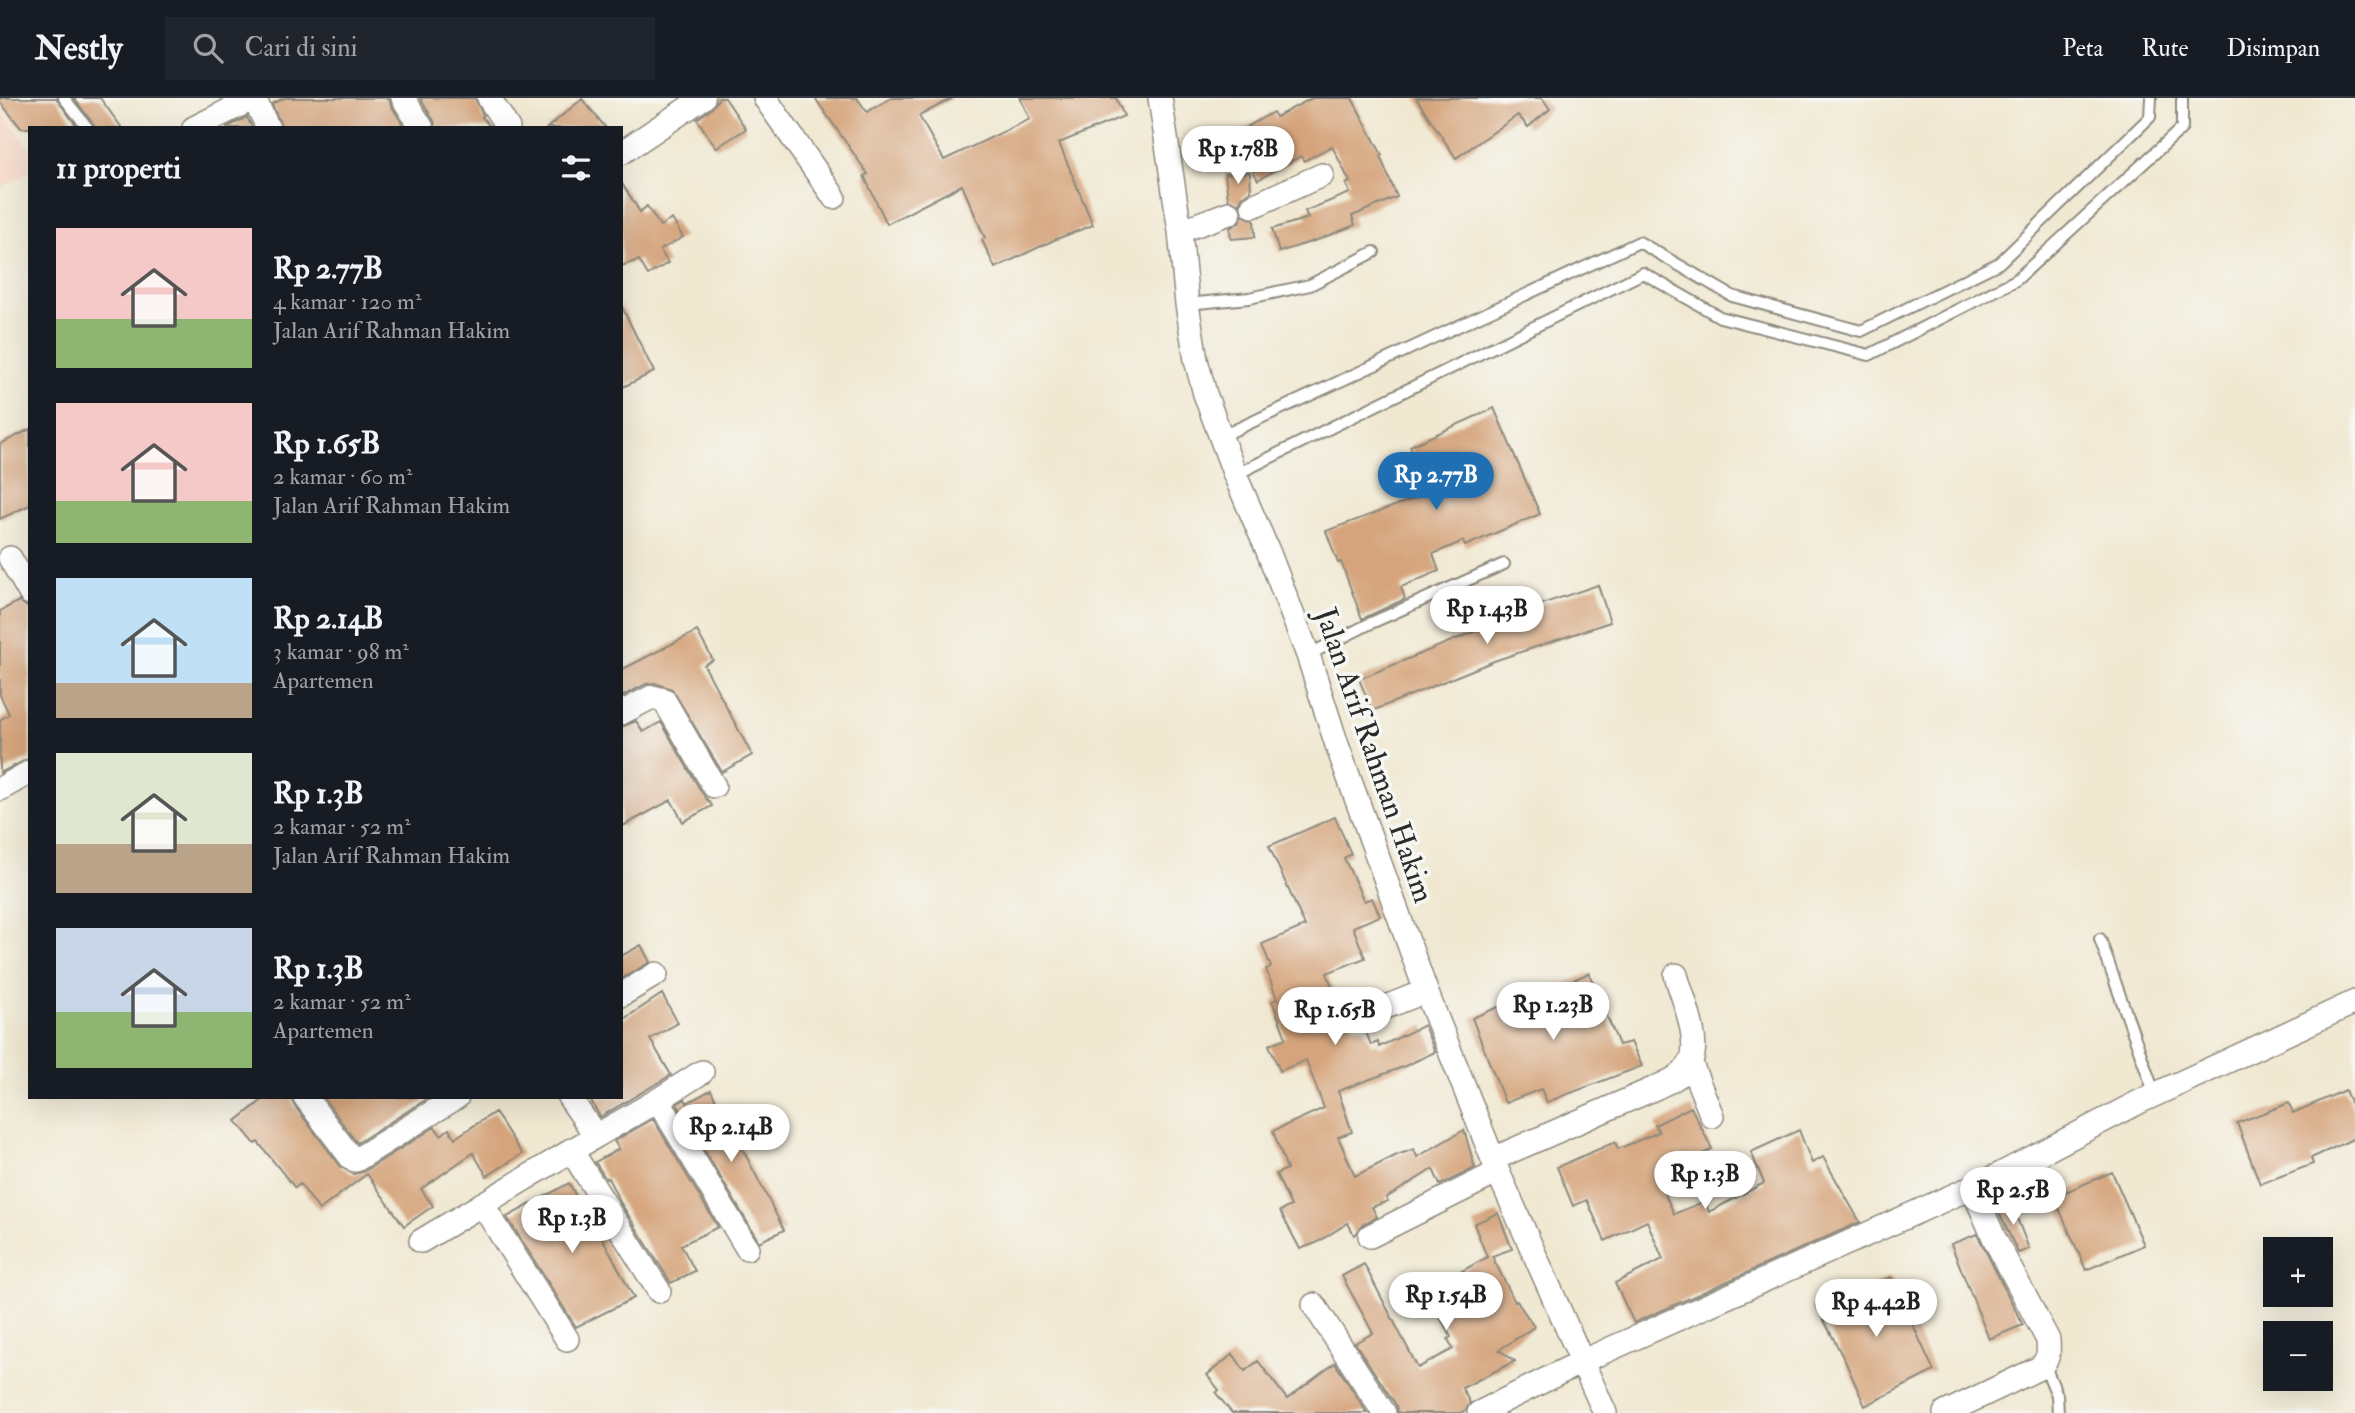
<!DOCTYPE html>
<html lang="id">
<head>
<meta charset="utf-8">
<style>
  body { margin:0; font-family:"IM FELL Double Pica",serif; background:#20242c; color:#f1f3f6; height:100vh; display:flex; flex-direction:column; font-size:26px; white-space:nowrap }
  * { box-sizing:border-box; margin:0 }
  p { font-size:23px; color:#9ea1a6 }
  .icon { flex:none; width:38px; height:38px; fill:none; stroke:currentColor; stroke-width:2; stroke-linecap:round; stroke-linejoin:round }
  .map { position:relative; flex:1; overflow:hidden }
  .details { position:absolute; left:28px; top:28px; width:595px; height:973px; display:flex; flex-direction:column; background:#171b24; border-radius:0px; box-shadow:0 7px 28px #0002 }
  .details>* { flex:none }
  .tools { position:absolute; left:2263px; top:1139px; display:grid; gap:14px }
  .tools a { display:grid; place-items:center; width:70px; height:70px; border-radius:0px; background:#171b24; box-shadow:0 7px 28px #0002; font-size:35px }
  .price { position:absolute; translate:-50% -60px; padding:0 16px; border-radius:24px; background:#fff; color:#222; font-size:23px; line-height:46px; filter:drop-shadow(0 2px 4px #0008) }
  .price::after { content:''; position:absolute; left:50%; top:42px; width:21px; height:16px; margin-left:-10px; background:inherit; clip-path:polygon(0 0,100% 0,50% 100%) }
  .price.active { background:#1f6fb2; color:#fff }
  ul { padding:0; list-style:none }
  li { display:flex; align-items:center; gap:21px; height:175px; padding:0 28px }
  li span { display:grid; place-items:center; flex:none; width:196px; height:140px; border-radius:0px; color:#555 }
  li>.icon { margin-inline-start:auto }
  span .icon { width:84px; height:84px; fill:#fffc; stroke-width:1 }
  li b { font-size:30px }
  h2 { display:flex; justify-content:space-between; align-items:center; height:84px; padding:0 28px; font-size:30px }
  header { display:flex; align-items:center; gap:42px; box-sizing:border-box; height:98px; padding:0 35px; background:#171b24; border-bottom:2px solid #363941 }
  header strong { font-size:33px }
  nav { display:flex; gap:38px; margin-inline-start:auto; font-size:24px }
  .search { width:490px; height:63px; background:#20242c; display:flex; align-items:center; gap:18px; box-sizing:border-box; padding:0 24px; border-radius:0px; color:#9ea1a6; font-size:26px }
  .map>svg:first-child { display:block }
  .built { fill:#f4d3c0 }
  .building { fill:#d5a47b }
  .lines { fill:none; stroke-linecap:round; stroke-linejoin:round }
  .service-casing { stroke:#8e8a7e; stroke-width:14 }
  .minor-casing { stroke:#8e8a7e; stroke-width:26 }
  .service { stroke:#fff; stroke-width:10 }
  .minor { stroke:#fff; stroke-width:23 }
  .labels { text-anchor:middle; stroke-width:7; stroke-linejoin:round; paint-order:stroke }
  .street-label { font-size:30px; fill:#2b2b2b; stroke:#f6f6f2 }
</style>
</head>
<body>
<header>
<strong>Nestly</strong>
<div class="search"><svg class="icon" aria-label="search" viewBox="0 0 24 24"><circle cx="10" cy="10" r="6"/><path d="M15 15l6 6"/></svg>Cari di sini</div>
<nav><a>Peta</a><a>Rute</a><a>Disimpan</a></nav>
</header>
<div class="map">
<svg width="2355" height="1315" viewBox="0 0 2355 1315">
  <rect width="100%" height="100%" fill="#f6f6f2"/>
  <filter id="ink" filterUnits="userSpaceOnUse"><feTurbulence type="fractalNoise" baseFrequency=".0143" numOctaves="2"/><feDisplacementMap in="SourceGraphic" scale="14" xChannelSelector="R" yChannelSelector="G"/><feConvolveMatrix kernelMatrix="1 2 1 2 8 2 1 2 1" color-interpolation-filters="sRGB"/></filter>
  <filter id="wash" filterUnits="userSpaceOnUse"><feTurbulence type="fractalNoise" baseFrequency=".00686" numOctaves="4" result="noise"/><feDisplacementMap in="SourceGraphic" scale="28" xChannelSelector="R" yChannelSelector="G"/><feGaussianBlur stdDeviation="1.57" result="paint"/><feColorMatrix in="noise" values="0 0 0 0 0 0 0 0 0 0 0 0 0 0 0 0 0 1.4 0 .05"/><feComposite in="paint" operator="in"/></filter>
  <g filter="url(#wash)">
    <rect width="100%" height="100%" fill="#f0e8d1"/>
    <path class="built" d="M0 10 30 52V74L0 91Z"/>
    <g id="blocks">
      <path class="building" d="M0 0H56L78 30H21L0 4Z
        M74 0H100L122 30H96Z
        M284 0H389L391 7 405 30H282L272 6Z
        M420 0H475L483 17 482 19 491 30H436L434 23Z
        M719 0H725L746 31 716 50 697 21 711 11Z
        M815 0H857L867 14 891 0H953L919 18 944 62 1030 21 1020 0H1116L1124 18 1059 45 1093 127 1054 142 995 170 982 142 985 140 962 87 887 126 864 78 868 76Z
        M1312 0H1352L1382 57 1380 58 1397 99 1352 118 1355 127 1320 141 1279 154 1272 131 1308 120 1305 113 1350 95 1346 86 1350 84 1332 48 1304 63 1301 58 1258 82 1233 37 1273 14 1276 19Z
        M1416 0H1542L1550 11 1528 29 1518 17 1456 60Z
        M582 1 606 30H547Z
        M247 19 252 30H226Z
        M1250 74 1251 93 1242 99 1239 106 1228 101 1225 76Z
        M621 84 640 114 647 108 660 128 672 121 683 139 660 152 668 165 648 177 639 162 621 168Z
        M1243 117 1254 122 1255 139 1231 141 1230 130 1239 124Z
        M621 207 654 274 621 290Z
        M1494 310 1540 416 1465 448 1463 443 1433 456 1439 473 1401 489 1405 501 1362 521 1341 464 1338 465 1326 433 1430 395 1410 348Z
        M30 331V407L0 421V346Z
        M1598 487 1610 524 1494 563 1372 613 1359 581 1481 531 1480 527Z
        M19 503 30 511V660L0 675V622L9 616 0 597V513Z
        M697 533 713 562 704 567 752 657 722 674 672 591 655 585 646 586 621 599V572Z
        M636 623 643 634 661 624 702 695 712 708 683 724 671 702 621 729V629Z
        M1335 719 1351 756 1344 760 1364 803 1372 800 1380 818 1353 829 1365 860 1327 875 1342 916 1350 913V922L1354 928 1365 931 1371 947 1378 944 1379 949 1424 927 1435 954 1403 969 1338 993 1352 1034 1338 1039 1355 1078 1397 1057 1414 1051 1417 1059 1464 1032 1475 1070 1440 1087 1433 1071 1386 1100 1388 1103 1372 1109 1377 1119 1363 1126 1357 1135 1354 1137 1348 1125 1316 1145 1300 1151 1280 1113 1291 1108 1276 1076 1287 1071 1273 1033 1324 1010 1306 962 1280 973 1269 947 1286 940 1272 903 1277 901 1266 871 1271 869 1262 846 1305 828 1269 748Z
        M641 847 650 864 621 881V858Z
        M1589 875 1619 947 1631 944 1642 968 1547 1004 1541 991 1505 1005 1472 920 1553 886 1555 890Z
        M662 896 678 925 650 941 671 977 600 1019 589 999H621V923Z
        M711 992 739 1051 742 1050 784 1132 759 1144 677 1006 685 1001 687 1005Z
        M2345 992 2355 1016V1040L2311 1060 2313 1066 2260 1086 2237 1025 2289 1005 2293 1015Z
        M266 999H291L294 1007 341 1069 353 1076 363 1074 435 1029 441 1037 449 1031 455 1040 495 1014 522 1056 487 1078 473 1055 421 1091 433 1108 404 1128 367 1076 319 1112 300 1086 295 1090 258 1044 255 1046 236 1023Z
        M323 999H430L357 1045Z
        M1691 1009 1712 1051 1657 1079 1674 1116 1705 1103 1709 1114 1764 1085 1751 1054 1799 1032 1812 1065 1823 1059 1860 1124 1634 1225 1615 1185 1663 1161 1647 1123 1605 1143 1587 1102 1573 1108 1557 1069 1615 1044 1618 1051 1659 1034 1655 1027Z
        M653 1021 718 1129 681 1147 695 1173 671 1185 620 1104 608 1080 606 1081 595 1064 619 1051 614 1043Z
        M2112 1074 2144 1147 2086 1172 2054 1099Z
        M569 1085 583 1111 586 1109 634 1200 576 1229 507 1119Z
        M2011 1105 2029 1151 2018 1155 1997 1110Z
        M1498 1115 1512 1151 1492 1158 1515 1204 1517 1203 1534 1229 1499 1252 1515 1263 1462 1290 1470 1305 1466 1312 1460 1315H1398L1396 1307 1355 1245 1373 1235 1342 1178 1364 1166 1418 1270 1453 1251 1448 1241 1451 1239 1426 1193 1487 1159 1474 1126Z
        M1977 1136 2023 1227 1989 1241 1951 1146Z
        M1891 1179 1934 1273 1865 1308 1845 1263 1816 1207 1851 1189 1854 1196Z
        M1233 1256 1245 1273 1258 1263 1287 1301 1335 1265 1367 1315H1232L1216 1295 1219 1292 1207 1277Z"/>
    </g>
  </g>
  <g filter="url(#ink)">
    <use href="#blocks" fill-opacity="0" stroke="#8e8a7e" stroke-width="2"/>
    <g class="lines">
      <g class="service-casing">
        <path id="service" d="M64 0 88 30
          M1187 206 1249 200 1310 187 1374 154
          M1220 339 1639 144 1732 198 1861 233 1999 165 2150 19 2151 0
          M1235 377 1643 175 1720 219 1869 257 2016 182 2182 30V0
          M1308 557 1371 525 1504 466
          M2100 841 2155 997
          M2044 1266 2057 1297 2058 1315"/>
      </g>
      <g class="minor-casing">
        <path id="minor" d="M254 0 268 30
          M403 0 422 30
          M489 0 508 30
          M765 0 834 99
          M1160 0 1180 133 1187 206 1196 262 1205 296 1235 377 1268 453 1308 557 1337 647 1426 893 1498 1074 1605 1315
          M194 30 254 0
          M621 55 703 0
          M1253 108 1322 77
          M1180 133 1229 115
          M10 460 30 495
          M621 615 652 599 664 602 714 688
          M0 691 30 674
          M621 897 656 876
          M1363 918 1426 893
          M1691 966 1712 1018
          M305 999 352 1061 356 1062 457 999
          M569 999 596 1038 658 1002 747 1150
          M658 1002 702 974
          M571 1052 659 1193
          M1493 1061 1653 991C1665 985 1681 980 1689 967 1703 946 1682 899 1676 877
          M482 1106 567 1241
          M1370 1138 1498 1074
          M421 1143 596 1038
          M1314 1207 1384 1315
          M1479 1315 1581 1264 1995 1079 2139 1004 2355 904
          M1945 1315 2039 1270C2049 1262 2049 1255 2048 1242L1995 1142 1972 1089"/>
      </g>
      <use href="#service" class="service"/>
      <use href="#minor" class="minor"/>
    </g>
  </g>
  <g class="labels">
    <g class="street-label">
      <text transform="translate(1375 657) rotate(71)" y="10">Jalan Arif Rahman Hakim</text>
    </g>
  </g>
</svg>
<div class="tools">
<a>+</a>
<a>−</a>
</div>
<b class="price" style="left:1238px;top:88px">Rp 1.78B</b>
<b class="price active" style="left:1436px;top:414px">Rp 2.77B</b>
<b class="price" style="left:1487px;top:548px">Rp 1.43B</b>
<b class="price" style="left:1553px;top:944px">Rp 1.23B</b>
<b class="price" style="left:1335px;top:949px">Rp 1.65B</b>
<b class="price" style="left:731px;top:1066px">Rp 2.14B</b>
<b class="price" style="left:1705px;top:1113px">Rp 1.3B</b>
<b class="price" style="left:2013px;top:1129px">Rp 2.5B</b>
<b class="price" style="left:572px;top:1157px">Rp 1.3B</b>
<b class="price" style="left:1446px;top:1234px">Rp 1.54B</b>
<b class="price" style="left:1876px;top:1241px">Rp 4.42B</b>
<section class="details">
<h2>11 properti<svg class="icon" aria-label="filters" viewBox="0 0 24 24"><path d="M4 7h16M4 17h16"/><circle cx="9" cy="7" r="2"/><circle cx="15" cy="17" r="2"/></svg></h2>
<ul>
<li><span style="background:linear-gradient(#f6c9c9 65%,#8fb573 0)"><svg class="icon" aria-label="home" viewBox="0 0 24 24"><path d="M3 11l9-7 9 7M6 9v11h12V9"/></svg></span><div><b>Rp 2.77B</b><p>4 kamar · 120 m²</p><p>Jalan Arif Rahman Hakim</p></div></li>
<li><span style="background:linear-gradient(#f6c9c9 70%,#8fb573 0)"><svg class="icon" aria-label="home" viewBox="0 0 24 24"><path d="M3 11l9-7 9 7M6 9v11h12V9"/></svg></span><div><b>Rp 1.65B</b><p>2 kamar · 60 m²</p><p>Jalan Arif Rahman Hakim</p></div></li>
<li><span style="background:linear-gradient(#bfe0f5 75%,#b9a48a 0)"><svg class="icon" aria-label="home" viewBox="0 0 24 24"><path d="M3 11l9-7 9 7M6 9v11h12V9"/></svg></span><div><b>Rp 2.14B</b><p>3 kamar · 98 m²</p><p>Apartemen</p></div></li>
<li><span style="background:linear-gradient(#dfe7d0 65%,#b9a48a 0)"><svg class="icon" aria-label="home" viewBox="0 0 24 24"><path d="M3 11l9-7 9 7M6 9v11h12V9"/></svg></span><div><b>Rp 1.3B</b><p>2 kamar · 52 m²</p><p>Jalan Arif Rahman Hakim</p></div></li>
<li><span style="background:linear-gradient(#c9d6e8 60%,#8fb573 0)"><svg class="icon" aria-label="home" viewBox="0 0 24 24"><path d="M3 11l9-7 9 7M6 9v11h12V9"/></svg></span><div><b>Rp 1.3B</b><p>2 kamar · 52 m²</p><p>Apartemen</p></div></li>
</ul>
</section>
</div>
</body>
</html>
